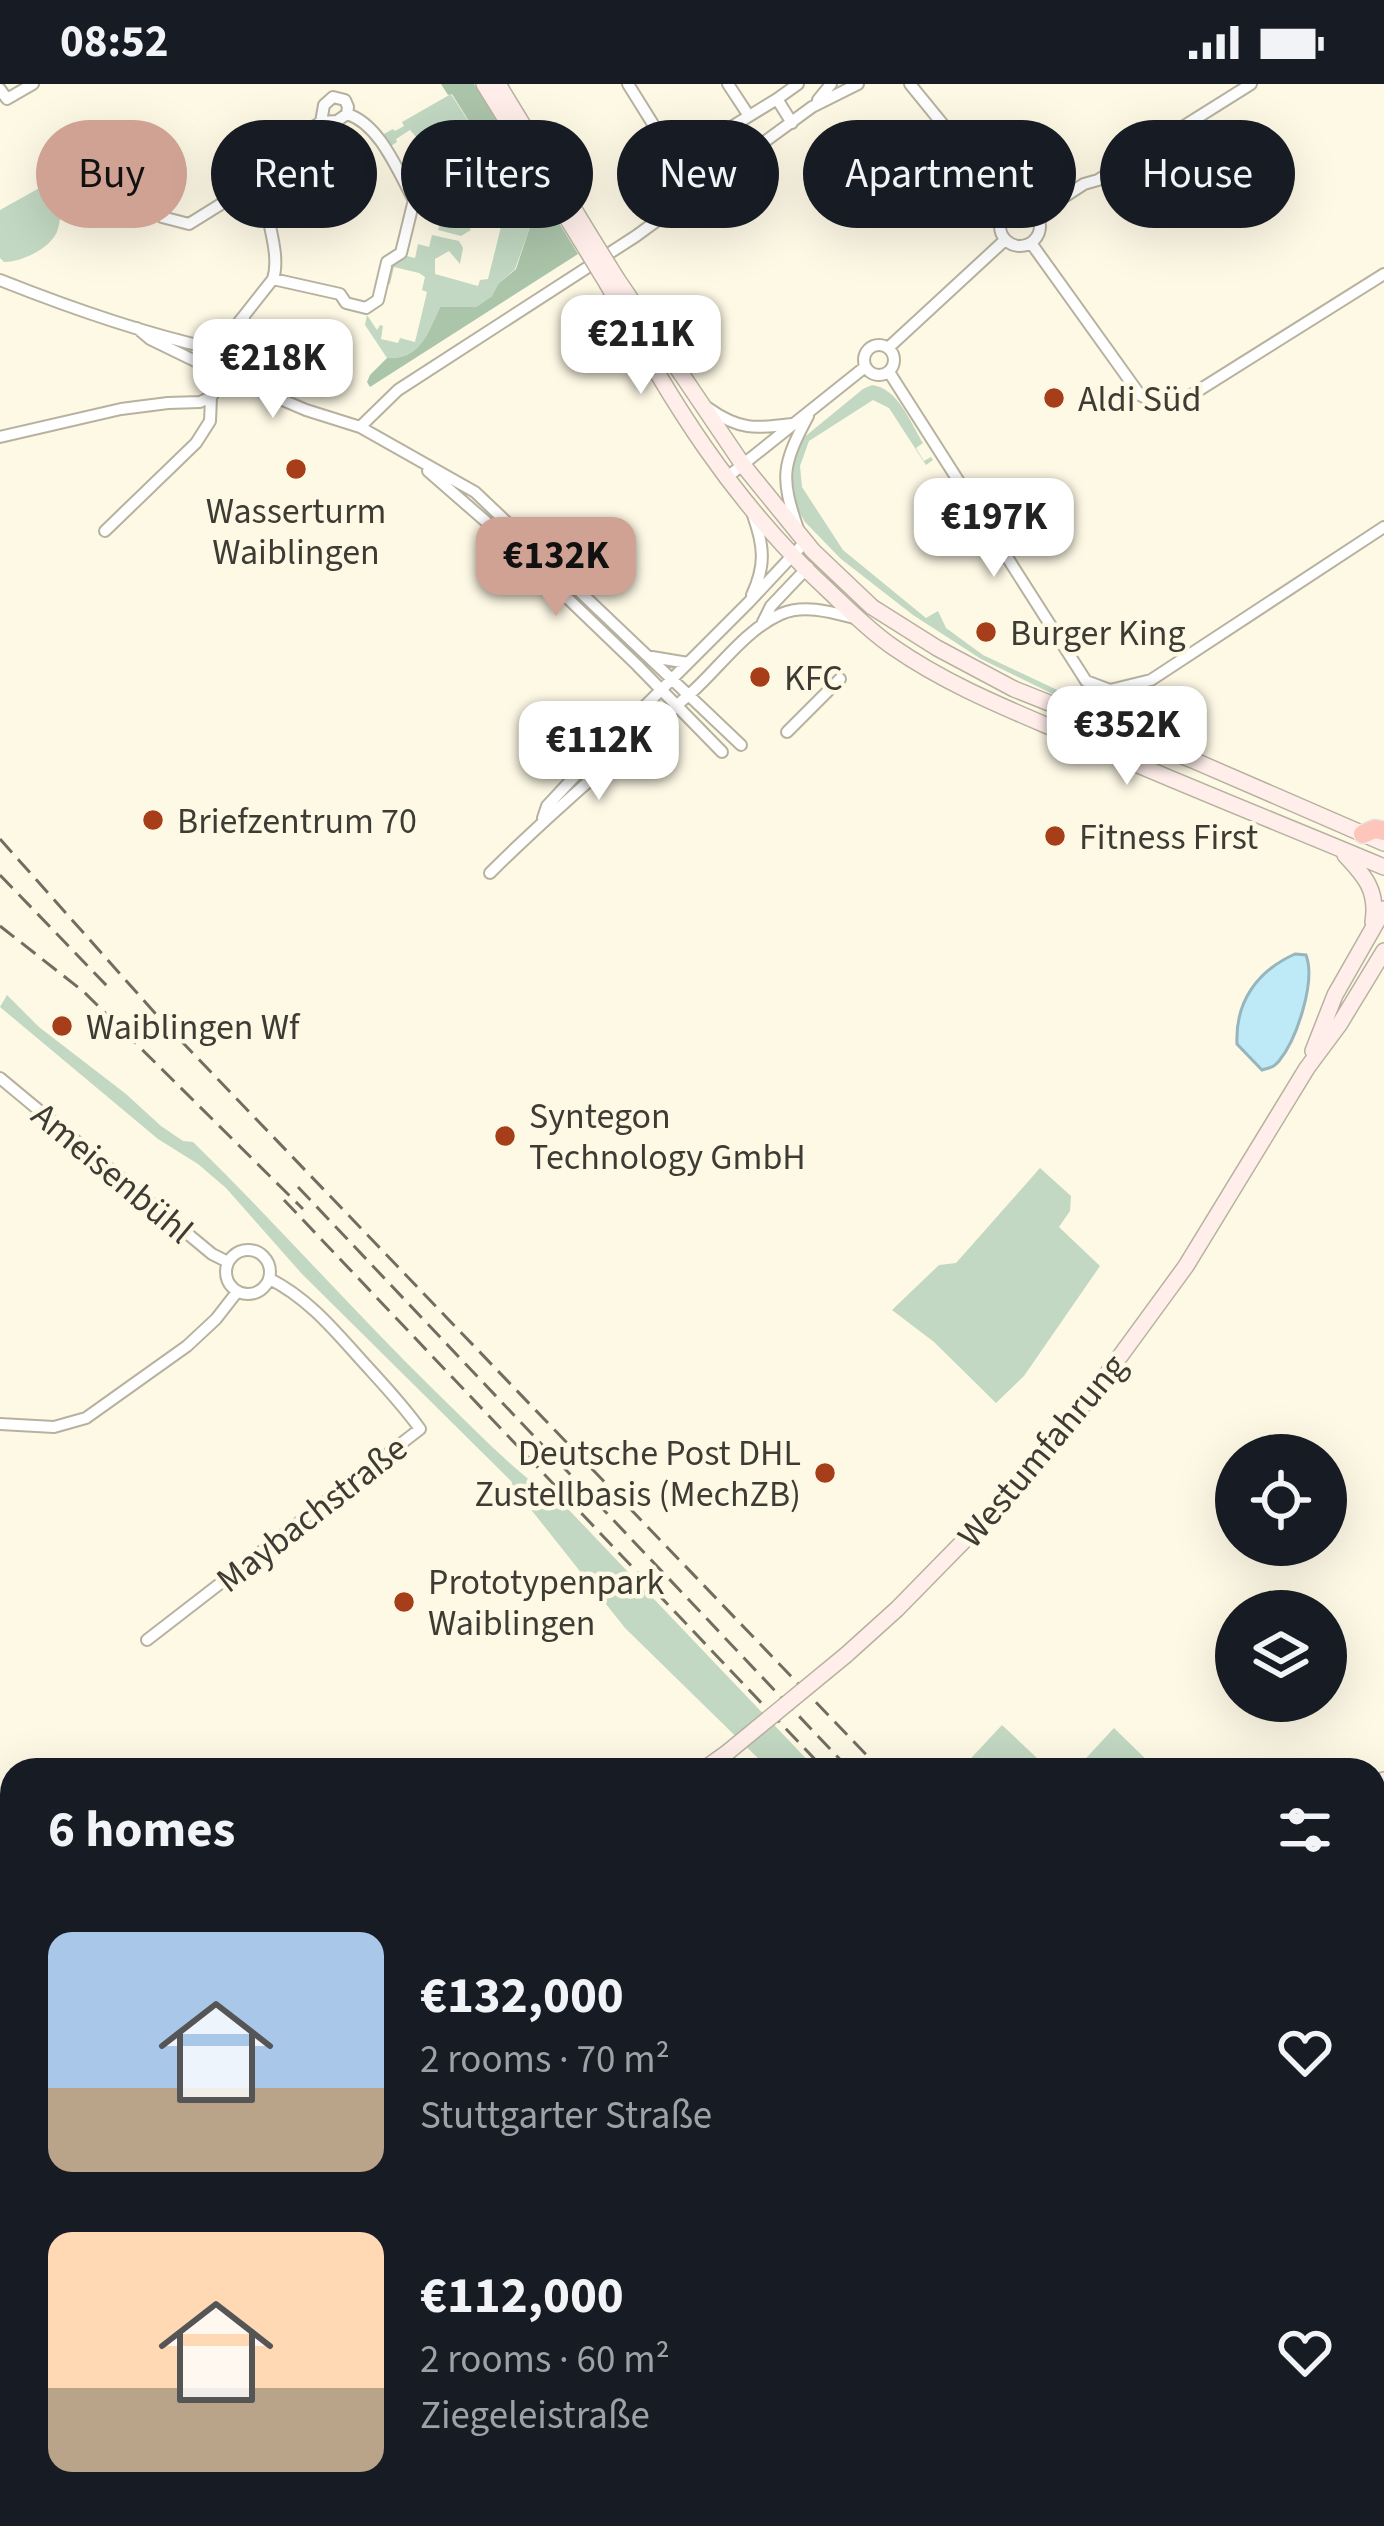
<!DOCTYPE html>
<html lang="en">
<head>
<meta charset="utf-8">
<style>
  body { margin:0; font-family:"Source Sans 3",sans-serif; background:#20242c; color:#f1f3f6; height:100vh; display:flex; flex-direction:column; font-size:45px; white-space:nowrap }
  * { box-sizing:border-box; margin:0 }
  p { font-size:39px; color:#9ea1a6 }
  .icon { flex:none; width:66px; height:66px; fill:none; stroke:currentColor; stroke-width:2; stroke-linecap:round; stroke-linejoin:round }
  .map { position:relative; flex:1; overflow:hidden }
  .side { position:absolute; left:0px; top:1674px; width:1386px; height:768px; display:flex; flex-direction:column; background:#171b24; border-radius:36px 36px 0 0; box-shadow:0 12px 48px #0002 }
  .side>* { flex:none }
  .guide { position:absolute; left:36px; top:36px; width:1314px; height:108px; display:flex; gap:24px }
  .tools { position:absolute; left:1215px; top:1350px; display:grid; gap:24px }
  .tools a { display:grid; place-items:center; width:132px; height:132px; border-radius:50%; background:#171b24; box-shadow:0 12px 48px #0002; font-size:60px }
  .price { position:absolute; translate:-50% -102px; padding:0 27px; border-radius:24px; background:#fff; color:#222; font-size:39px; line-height:78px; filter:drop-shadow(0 3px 6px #0008) }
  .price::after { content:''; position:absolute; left:50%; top:72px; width:36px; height:27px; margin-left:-18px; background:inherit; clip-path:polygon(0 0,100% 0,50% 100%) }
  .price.active { background:#cfa293; color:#111 }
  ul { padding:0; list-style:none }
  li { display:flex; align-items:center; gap:36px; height:300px; padding:0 48px }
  li span { display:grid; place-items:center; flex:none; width:336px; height:240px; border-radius:24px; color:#555 }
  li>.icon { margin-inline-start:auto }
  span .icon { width:144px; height:144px; fill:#fffc; stroke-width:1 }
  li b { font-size:51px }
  h2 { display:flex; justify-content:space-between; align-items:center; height:144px; padding:0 48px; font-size:51px }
  .chip { padding:0 42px; border-radius:54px; background:#171b24; box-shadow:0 12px 48px #0002; font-size:42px; line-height:108px }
  .chip.active { background:#cfa293; color:#111 }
  .status { display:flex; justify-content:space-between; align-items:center; height:84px; padding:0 60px; background:#171b24; direction:ltr }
  .status svg { height:33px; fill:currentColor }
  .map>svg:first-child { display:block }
  .green { fill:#c2d8c2 }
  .forest { fill:#abc5aa }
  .water { fill:#bee9f6; stroke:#97b5bc; stroke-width:3 }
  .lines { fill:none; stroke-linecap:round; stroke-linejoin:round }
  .street-casing { stroke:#b7b2a0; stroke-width:14 }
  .secondary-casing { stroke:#b7b2a0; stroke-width:18 }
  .highway-casing { stroke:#e4e4e3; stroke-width:21 }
  .street { stroke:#fff; stroke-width:10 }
  .secondary { stroke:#ffeeea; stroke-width:15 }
  .highway { stroke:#fec5ba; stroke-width:18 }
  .rail { stroke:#706e62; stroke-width:3; stroke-dasharray:18 9; stroke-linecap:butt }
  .secondary-bridge-casing { stroke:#b7b2a0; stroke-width:18; stroke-linecap:butt }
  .secondary-bridge { stroke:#ffeeea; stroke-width:15 }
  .poi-dot { fill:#a63f19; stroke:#fef9e5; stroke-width:4.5 }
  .labels { text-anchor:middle; stroke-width:9; stroke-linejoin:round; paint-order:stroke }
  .poi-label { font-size:36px; fill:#3d3c34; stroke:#fef9e5; text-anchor:start }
  .street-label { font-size:36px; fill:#3d3c34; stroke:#fef9e5 }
</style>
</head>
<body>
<div class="status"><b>08:52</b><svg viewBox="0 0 49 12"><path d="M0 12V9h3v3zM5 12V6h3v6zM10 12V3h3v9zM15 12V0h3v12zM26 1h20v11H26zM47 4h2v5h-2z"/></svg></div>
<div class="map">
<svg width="1384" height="2442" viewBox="0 0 1384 2442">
  <rect width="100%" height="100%" fill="#fef9e5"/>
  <path class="green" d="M451 10 492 74 508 83 512 115 530 143 515 185 498 200 492 212 476 223H440C428 249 420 276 387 274L365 241 367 231 377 246 380 241 383 242 381 255 398 259 400 254 415 258 427 208 422 206 425 193 419 189 394 183 390 200H388L392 182 407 172 415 174 418 160 429 163 432 151 459 157 463 164 460 180 449 167 435 175V190L478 202 480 196 488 195 503 135 493 130 489 132 487 128 483 131 475 129 467 139 471 146 461 152 438 146 441 136 458 139 459 131 445 127 447 118 466 122 469 116 484 119 493 86 469 82 467 86 428 77 423 64 427 61 422 52 417 54 410 46 396 55 397 58 391 62 400 77 398 78 382 51 393 45 395 47 404 42 402 38Z
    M50 98 65 101C62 112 61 142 56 150 47 166 21 178 4 178L0 174V126Z
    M872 301C898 304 910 338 923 359L916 364 924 377 931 373 933 376 926 381 889 324 873 316 809 357 800 382 802 403 843 466 926 534 938 527 946 544 983 571 1089 621 1095 610 1118 614 1134 609 1169 653 1065 616 981 575 913 531 841 475 805 438 791 414V374L802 355 863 305Z
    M7 911 39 943 126 1010 161 1042 183 1057 193 1058C277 1140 354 1228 438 1310 480 1351 520 1393 569 1426L817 1686H770L625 1544 525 1418 511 1404 512 1398 302 1190 226 1104 198 1080 158 1055 0 923Z
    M1040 1084 1071 1112 1070 1127 1059 1143 1100 1182 1024 1292 996 1319 934 1258 892 1226 939 1181 956 1179Z
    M1002 1641 1037 1674 1026 1686H960Z
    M1114 1644 1157 1686H1075Z"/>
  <path class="forest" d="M441 0H474L578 170 370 303 367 298 370 291 387 274C420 276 428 249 440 223H476L492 212 498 200 516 185 530 143 512 115 508 83 492 74 452 10 448 11Z"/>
  <path class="water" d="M1295 870 1306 871C1316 897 1297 955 1279 977 1273 984 1271 983 1262 986L1237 960C1235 918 1257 887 1295 870Z"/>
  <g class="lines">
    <g class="street-casing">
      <path id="street" d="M628 0 676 77 777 15 792 39
        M728 0 749 32
        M910 0 945 43 965 61 1013 124
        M0 5 7 15 33 0
        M333 13 345 16 348 23 347 30 337 37 321 38 324 21Z
        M777 15 798 0
        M818 16 831 0
        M945 43 950 76 1001 135
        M146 106 162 133 189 140 263 94
        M1000 142a20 20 0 1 1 40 0a20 20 0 1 1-40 0Z
        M1036 131 1084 100 1098 96 1251 0
        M1031 159 1140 311 1159 321 1177 320 1384 190
        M273 195 340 210 346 219 366 224 378 216 387 178 401 169 414 116C398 88 380 40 347 30
        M0 196C68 223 138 248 210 264L220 262
        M137 244 150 255 226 292 306 326 360 343 475 408 741 661
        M864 276a15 15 0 1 1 30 0a15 15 0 1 1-30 0Z
        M888 264 1005 156
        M214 286 220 262 273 195C285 159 246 98 272 71 285 58 306 48 321 38
        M889 288 1086 597 1110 606 1151 596 1384 443
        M242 298 234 266 243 244 244 233
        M708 324C739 346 755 345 792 340
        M360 343 398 306 636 152 812 23 858 0
        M0 353 121 325 168 319 200 318 211 313 226 292
        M428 387 506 455 637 581 722 668
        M726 394 865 283
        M798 445C780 393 782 381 808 332
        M105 447 196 359 210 337 211 313
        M752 511C766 481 764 462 753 431
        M763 538 771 522 808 483
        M652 573 688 579
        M787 648 840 595
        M543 734 547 722 574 693 749 518 806 457
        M490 789C554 725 623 668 691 609 720 583 745 546 781 530 804 520 831 528 854 534
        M0 994 212 1170 228 1178
        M226 1188a22 22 0 1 1 44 0a22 22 0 1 1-44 0Z
        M0 1340 54 1343 86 1334 187 1262 216 1235 237 1208
        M147 1556 420 1345C403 1321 383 1300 363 1278 334 1246 309 1215 270 1195
        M1374 1866 1384 1879
        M1374 2410 1384 2403
        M1326 2442 1344 2430"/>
    </g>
    <g class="secondary-casing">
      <path id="secondary" d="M484 0 580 155
        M498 0 589 150
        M617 195 743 381 813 467 872 523 937 564 1014 605 1195 677 1384 759
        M608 201C669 316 734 420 831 509 851 528 871 548 893 563 946 600 1006 624 1064 649 1170 696 1277 738 1384 783
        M1345 771C1365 792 1378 807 1373 838
        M1313 967 1335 911 1384 825
        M846 1571 897 1525 998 1422 1091 1312 1186 1182 1307 984 1339 941 1384 867
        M703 1686 728 1668
        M1374 1698 1384 1696
        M0 2201 12 2193
        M1047 2430 1052 2442"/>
    </g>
    <g class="highway-casing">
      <path id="highway" d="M1363 750 1375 745 1384 747"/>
    </g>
    <use href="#street" class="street"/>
    <use href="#secondary" class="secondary"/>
    <use href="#highway" class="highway"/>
    <path class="rail" d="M0 755 162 937 881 1686
      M0 791 108 903
      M0 842 84 908 303 1125
      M298 1103 850 1686
      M284 1116 825 1686
      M1374 2212 1384 2222
      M1374 2237 1384 2247"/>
    <g class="secondary-bridge-casing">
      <path id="secondary-bridge" d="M589 150 617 195
        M580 155 608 201
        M728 1668 846 1571"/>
    </g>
    <use href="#secondary-bridge" class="secondary-bridge"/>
  </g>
  <g class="poi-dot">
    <circle cx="1054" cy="314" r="12"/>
    <circle cx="296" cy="385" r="12"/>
    <circle cx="986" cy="548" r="12"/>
    <circle cx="760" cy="593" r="12"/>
    <circle cx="153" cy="736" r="12"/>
    <circle cx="1055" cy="752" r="12"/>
    <circle cx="62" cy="942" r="12"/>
    <circle cx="505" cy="1052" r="12"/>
    <circle cx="825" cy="1389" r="12"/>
    <circle cx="404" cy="1518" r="12"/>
  </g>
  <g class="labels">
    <g class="poi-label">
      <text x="1078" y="327">Aldi Süd</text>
      <text x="296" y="439" text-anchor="middle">Wasserturm<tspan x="296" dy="41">Waiblingen</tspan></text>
      <text x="1010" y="561">Burger King</text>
      <text x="784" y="606">KFC</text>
      <text x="177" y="749">Briefzentrum 70</text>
      <text x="1079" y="765">Fitness First</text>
      <text x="86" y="955">Waiblingen Wf</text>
      <text x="529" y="1044">Syntegon<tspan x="529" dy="41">Technology GmbH</tspan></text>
      <text x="801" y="1381" text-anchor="end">Deutsche Post DHL<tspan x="801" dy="41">Zustellbasis (MechZB)</tspan></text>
      <text x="428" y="1510">Prototypenpark<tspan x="428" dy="41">Waiblingen</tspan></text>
    </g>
    <g class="street-label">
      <text transform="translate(113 1088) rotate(40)" y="13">Ameisenbühl</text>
      <text transform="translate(1041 1366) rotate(-50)" y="13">Westumfahrung</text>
      <text transform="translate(311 1429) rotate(-38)" y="13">Maybachstraße</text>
    </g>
  </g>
</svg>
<div class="tools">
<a><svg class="icon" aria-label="locate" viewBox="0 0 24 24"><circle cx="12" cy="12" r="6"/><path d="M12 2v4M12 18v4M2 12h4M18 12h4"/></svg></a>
<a><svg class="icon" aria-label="layers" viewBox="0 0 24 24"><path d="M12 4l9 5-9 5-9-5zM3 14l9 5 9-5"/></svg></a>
</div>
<b class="price" style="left:641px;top:313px">€211K</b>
<b class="price" style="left:273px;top:337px">€218K</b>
<b class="price" style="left:994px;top:496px">€197K</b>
<b class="price active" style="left:556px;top:535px">€132K</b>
<b class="price" style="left:1127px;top:704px">€352K</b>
<b class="price" style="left:599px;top:719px">€112K</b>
<div class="guide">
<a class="chip active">Buy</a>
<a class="chip">Rent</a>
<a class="chip">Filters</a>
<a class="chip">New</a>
<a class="chip">Apartment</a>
<a class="chip">House</a>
</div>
<section class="side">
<h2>6 homes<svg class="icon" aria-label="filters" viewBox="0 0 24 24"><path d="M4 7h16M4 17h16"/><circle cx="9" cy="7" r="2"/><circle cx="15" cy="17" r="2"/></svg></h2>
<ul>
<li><span style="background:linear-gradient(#a9c7e8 65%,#b9a48a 0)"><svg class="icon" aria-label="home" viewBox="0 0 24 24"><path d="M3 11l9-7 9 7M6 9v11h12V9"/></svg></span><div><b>€132,000</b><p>2 rooms · 70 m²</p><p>Stuttgarter Straße</p></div><svg class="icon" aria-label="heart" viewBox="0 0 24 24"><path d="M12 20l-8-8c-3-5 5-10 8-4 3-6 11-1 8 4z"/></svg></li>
<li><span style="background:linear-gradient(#ffd9b3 65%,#b9a48a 0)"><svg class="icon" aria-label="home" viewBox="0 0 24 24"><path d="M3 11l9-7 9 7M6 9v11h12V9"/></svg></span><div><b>€112,000</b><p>2 rooms · 60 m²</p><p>Ziegeleistraße</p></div><svg class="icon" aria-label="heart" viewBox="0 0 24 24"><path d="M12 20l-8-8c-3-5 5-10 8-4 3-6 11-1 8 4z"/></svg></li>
</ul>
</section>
</div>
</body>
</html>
